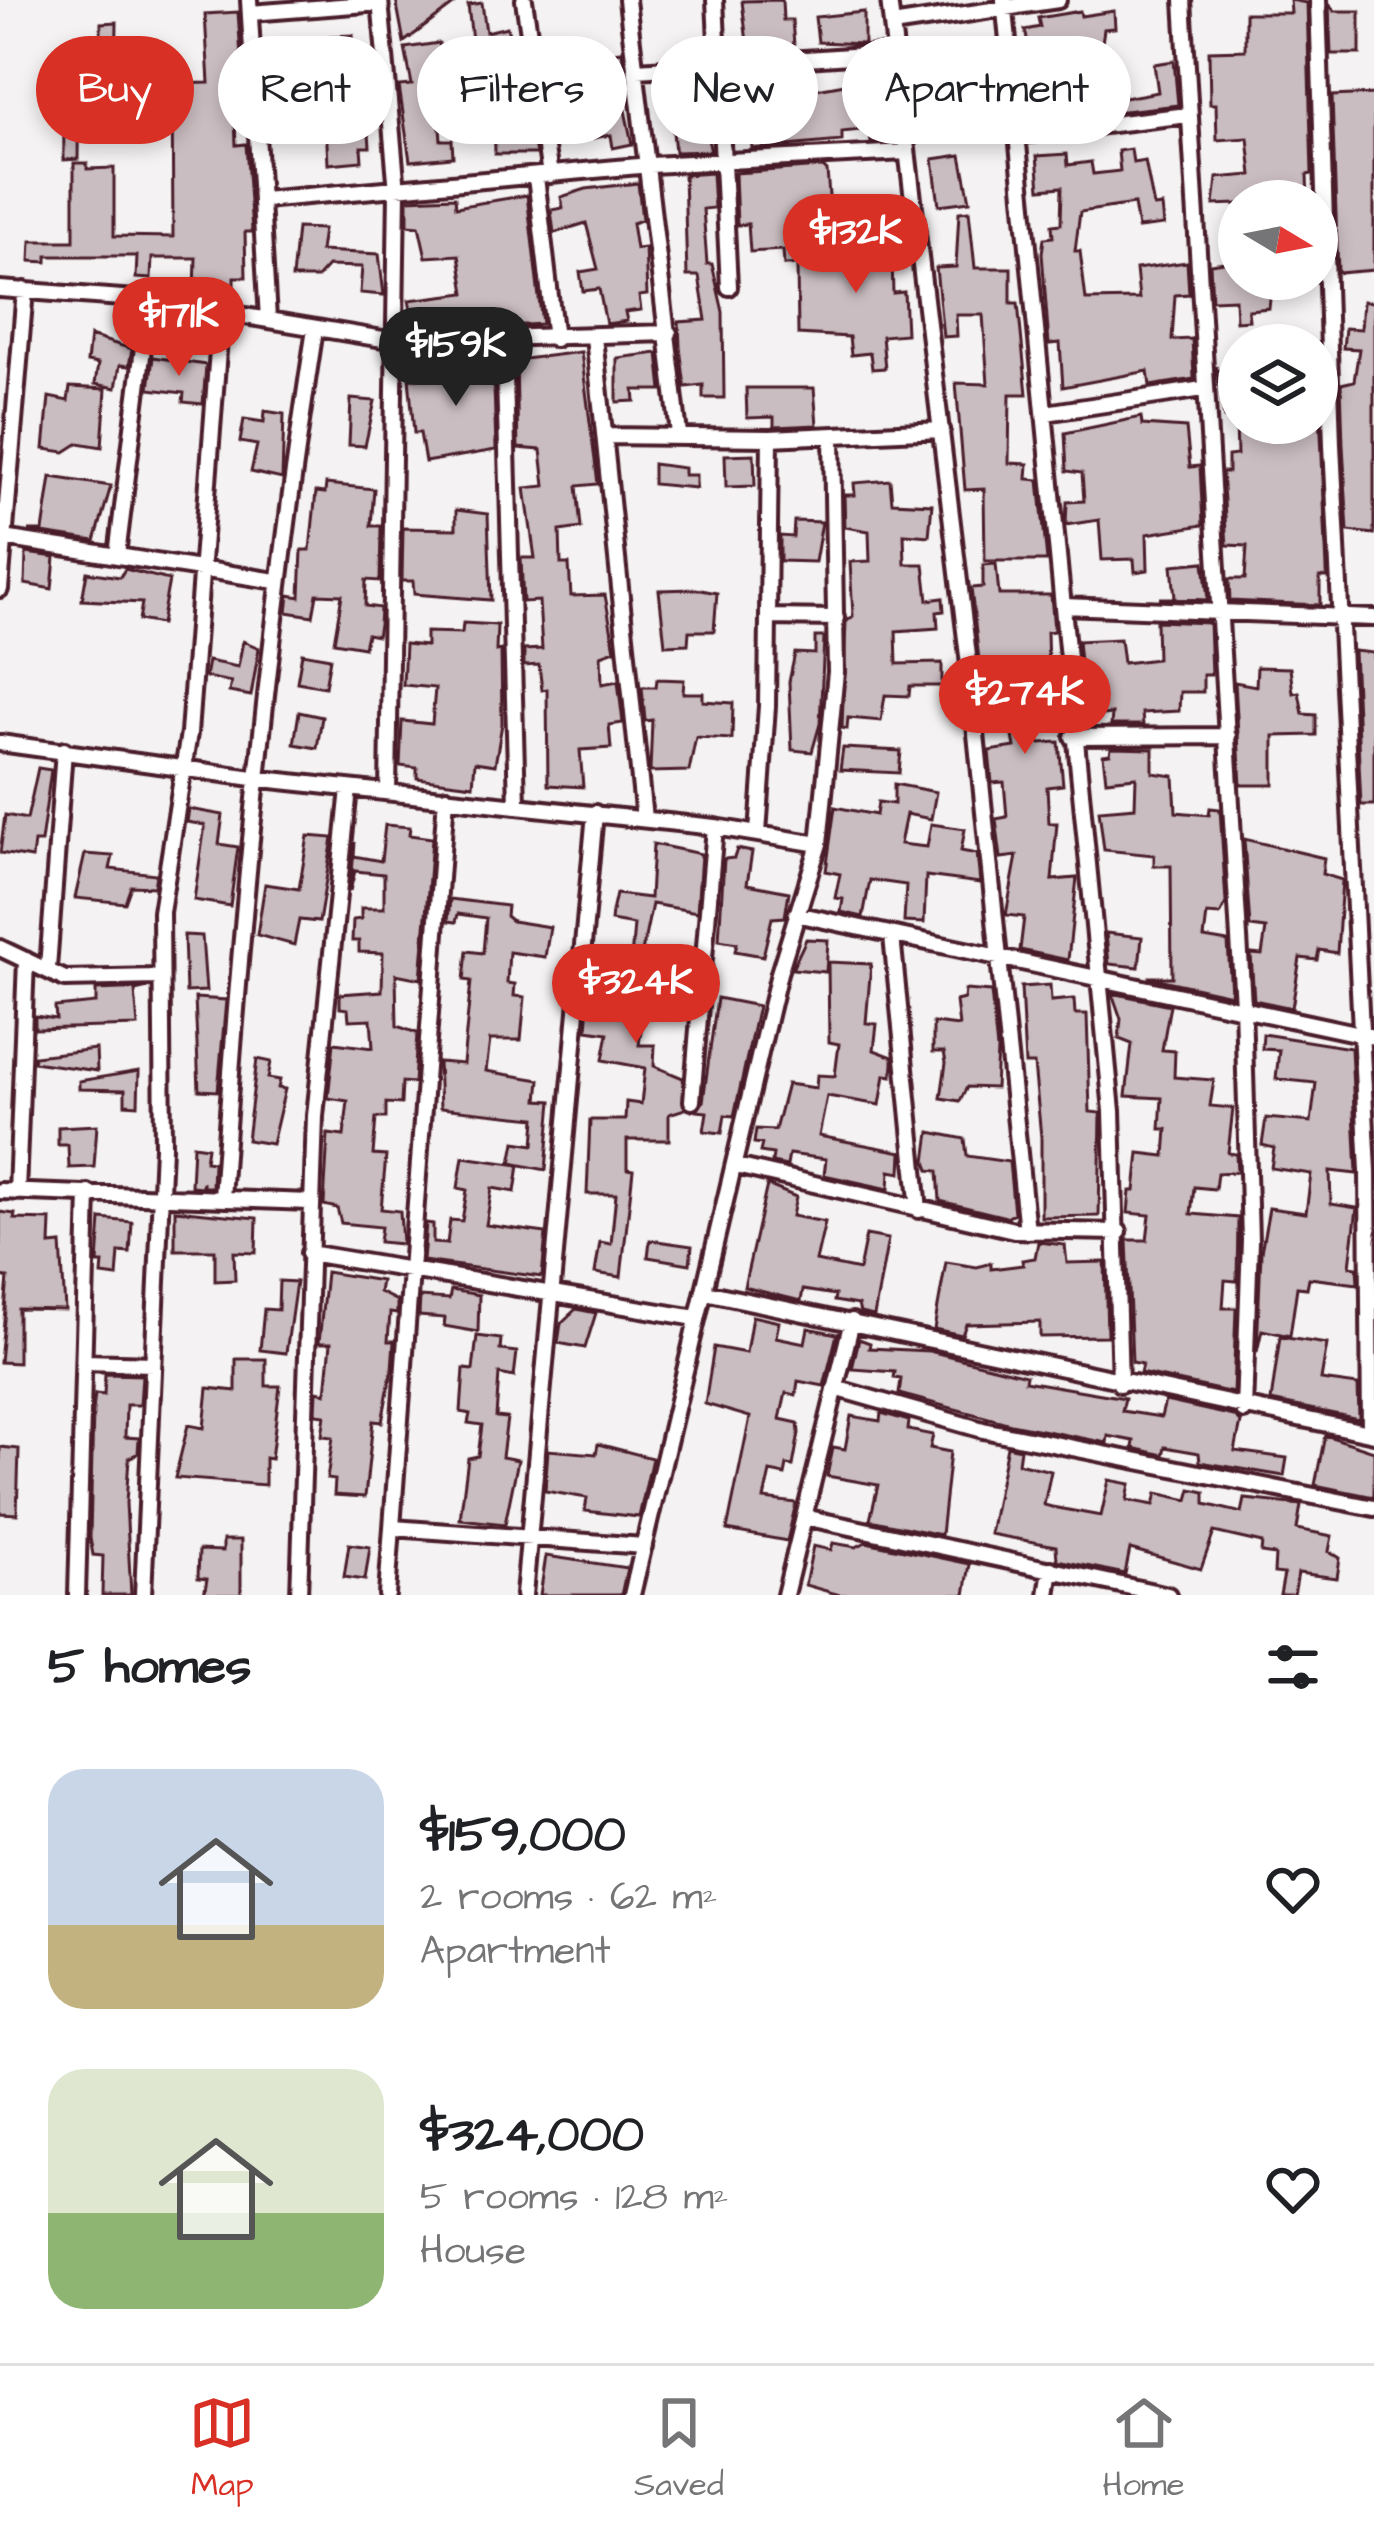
<!DOCTYPE html>
<html lang="en">
<head>
<meta charset="utf-8">
<style>
  body { margin:0; font-family:"Architects Daughter",sans-serif; background:#f6f6f6; color:#202124; height:100vh; display:flex; flex-direction:column; font-size:45px; white-space:nowrap }
  * { box-sizing:border-box; margin:0 }
  p { font-size:39px; color:#757577 }
  .icon { flex:none; width:66px; height:66px; fill:none; stroke:currentColor; stroke-width:2; stroke-linecap:round; stroke-linejoin:round }
  .map { position:relative; height:1595px; overflow:hidden }
  .panel { display:flex; flex-direction:column; background:#fff; flex:1 }
  .panel>* { flex:none }
  .top-card { position:absolute; left:36px; top:36px; width:1302px; height:108px; display:flex; gap:24px }
  .needle { width:78px; rotate:100deg }
  .tools { position:absolute; left:1218px; top:180px; display:grid; gap:24px }
  .tools a { display:grid; place-items:center; width:120px; height:120px; border-radius:50%; background:#fff; box-shadow:0 6px 18px #0003; font-size:60px }
  .price { position:absolute; translate:-50% -102px; padding:0 27px; border-radius:42px; background:#d93025; color:#fff; font-size:39px; line-height:78px; filter:drop-shadow(0 3px 6px #0008) }
  .price::after { content:''; position:absolute; left:50%; top:72px; width:36px; height:27px; margin-left:-18px; background:inherit; clip-path:polygon(0 0,100% 0,50% 100%) }
  .price.on { background:#222; color:#fff }
  ul { padding:0; list-style:none }
  li { display:flex; align-items:center; gap:36px; height:300px; padding:0 48px }
  li span { display:grid; place-items:center; flex:none; width:336px; height:240px; border-radius:36px; color:#555 }
  li>.icon { margin-inline-start:auto }
  span .icon { width:144px; height:144px; fill:#fffc; stroke-width:1 }
  li b { font-size:51px }
  h2 { display:flex; justify-content:space-between; align-items:center; height:144px; padding:0 48px; font-size:51px }
  .chip { padding:0 42px; border-radius:54px; background:#fff; box-shadow:0 6px 18px #0003; font-size:42px; line-height:108px }
  .chip.on { background:#d93025; color:#fff }
  .tab-bar { display:flex; justify-content:space-around; align-items:center; height:168px; border-top:3px solid #e0e0e0; background:#fff; font-size:33px; color:#757577 }
  .tab-bar a { display:grid; justify-items:center; gap:6px }
  .tab-bar .on { color:#d93025 }
  .map>svg:first-child { display:block }
  .building { fill:#cabdc1; stroke:#4a1f2b; stroke-width:3 }
  .lines { fill:none; stroke-linecap:round; stroke-linejoin:round }
  .street-casing { stroke:#4a1f2b; stroke-width:22 }
  .street { stroke:#fff; stroke-width:14 }
</style>
</head>
<body>
<div class="map">
<svg width="1374" height="1595" viewBox="0 0 1374 1595">
  <rect width="100%" height="100%" fill="#f4f2f2"/>
  <filter id="ink" filterUnits="userSpaceOnUse"><feTurbulence type="fractalNoise" baseFrequency=".00833" numOctaves="2"/><feDisplacementMap in="SourceGraphic" scale="24" xChannelSelector="R" yChannelSelector="G"/><feConvolveMatrix kernelMatrix="1 2 1 2 8 2 1 2 1" color-interpolation-filters="sRGB"/></filter>
  <g filter="url(#ink)">
    <path class="building" d="M396 0H460L404 42Z
      M782 0 783 20H792L794 45 748 51 742 1Z
      M1290 0 1307 3 1312 174 1307 175 1308 201 1214 205 1217 178 1252 175 1248 138 1217 140 1216 104H1210L1209 51 1245 50V13H1291Z
      M482 3 486 32 507 27 514 54 497 60 503 100 476 104 466 42 472 41 468 5Z
      M1329 3 1334 11H1360V54H1331Z
      M1080 11 1081 16 1114 11 1115 28 1104 29 1102 43 1080 45 1084 72 1121 67 1124 98 1158 92 1154 64 1174 61 1178 105 1106 113 1100 89 1057 88 1053 61 1033 66 1025 30 1040 27 1038 18Z
      M238 12 245 118H235L236 145 246 144 252 232H245L246 277H234V291H195L196 258H152L151 279 136 278 137 256H47V262L30 261 31 241H74V163H87V169L114 168V236L173 237 172 84 209 83 205 14Z
      M864 12V44L818 42 815 17Z
      M117 22 116 80 79 82 78 159 64 160 63 45 101 43V23Z
      M353 35 355 69 375 67 379 117 368 118 370 147H361L362 161 328 164 326 123 294 125 292 102 312 101 311 90 323 89 319 64 333 62 330 36Z
      M439 43 452 112 439 113 441 140H452L453 157 410 161 399 86 412 85 405 48Z
      M948 44 951 60 988 55 996 94 962 98 963 113 923 117 922 48Z
      M622 51 625 78H615L618 111 625 110 632 144 613 148 611 135 582 140 577 109 585 108 582 75 547 79 544 59Z
      M884 77 895 141 871 143 869 129 842 132V141L752 149 751 130 735 131 730 84 757 81 764 122 805 120 804 101 812 100 811 90Z
      M1374 94V270L1338 273 1332 96Z
      M686 101 687 109 701 113 711 151 675 152 670 102Z
      M518 105 522 139 533 138 536 154H495L494 109Z
      M1131 149 1133 163 1145 161 1154 207 1162 206 1164 225 1138 228 1134 204 1080 212 1075 251H1080L1086 300 1139 299 1136 269 1187 262 1189 294 1175 295 1172 340 1192 339 1194 379 1150 386 1148 371 1063 387 1060 343 1049 344 1042 253 1044 238 1053 237 1052 225 1061 224 1062 187 1040 189 1037 156 1067 154 1068 165 1091 162 1093 174 1120 171 1118 151Z
      M961 155 970 201 939 205 933 159Z
      M823 167 827 171 831 221 806 224 807 264 784 265 783 250 750 252 748 224 737 225 735 173Z
      M712 173 714 208 703 209 707 264H712L723 312 724 398H703V385L685 387 680 347 679 322 706 320 699 276H687L684 175Z
      M638 183 642 220 632 223 636 249 645 248 647 295 639 296 641 310 625 312 627 321 606 324 599 289 583 291 580 272 598 269 586 223 554 233 551 210 563 208 561 197 586 189Z
      M527 195 542 324 509 326 508 317 471 328 415 329 409 300 465 293 459 255 426 257 419 226 408 225V199L455 197 456 207Z
      M969 211 975 268H1011V303H1018L1027 394H1010L1009 463 1028 464 1027 479 1039 480 1047 561H985L984 489 965 490 956 383 988 384 983 315H956L957 336 943 337 936 268 956 267 959 212Z
      M875 216 876 222 894 220 898 261 892 262 893 293 904 292 906 334 882 336 885 368 872 369 870 353 851 355 849 337 798 334 797 265 861 274 859 218Z
      M297 228 323 229 320 251 379 254 384 295 360 293 362 267 328 266 317 278H292Z
      M1239 260V279H1268L1270 299 1269 308 1248 310 1249 320 1236 321 1235 299 1212 300 1210 264Z
      M1363 301 1374 302V534L1348 531 1343 445 1341 384 1354 381 1359 349 1343 348 1345 328 1361 329Z
      M90 336 132 349 129 366 120 365 116 388 95 384 98 364 87 362Z
      M581 352 598 484 577 486 581 528 560 531 561 564H569L571 596 605 595 615 650 601 655 602 684 618 681 623 723 609 725 611 748 580 750 583 787 548 785 547 689 542 690 539 665 524 666V650L542 649 539 601 523 602 521 558H535L525 488 545 486 541 450 518 448 516 360Z
      M658 353 662 390H634L635 401 617 402V358Z
      M493 355 496 450 425 462 420 433H414L409 378 445 379 444 357Z
      M153 357 206 365 203 404 183 402 184 393 149 389Z
      M1216 366 1218 371 1239 370V416L1224 418Z
      M70 387 106 389 102 447 79 443 65 452 44 449 49 397 68 401Z
      M746 388H814L817 425 774 427V417L747 418Z
      M1319 388 1327 570V577H1320V605L1230 601 1229 579H1245L1247 546 1227 545 1222 472H1228V456L1237 455 1236 423H1317Z
      M351 399 375 401 365 446 349 445Z
      M265 411 284 414 282 479 251 472 257 445 240 442 244 419 264 422Z
      M1141 417 1142 425 1186 428 1190 467 1200 466 1203 525 1147 534 1148 570 1135 572 1134 559 1102 560 1099 520 1066 525 1067 502 1084 501 1082 473 1067 471 1065 433Z
      M754 454 755 486 726 487 725 455Z
      M653 464 684 468V475H696V488L653 484Z
      M51 477 111 486 95 541 29 531H43Z
      M890 480 892 502 932 504 929 536 904 534 905 564H924L928 600 943 598 944 611 937 612 938 628 896 631 897 664 942 663V686H910L909 696 885 695 881 721 848 718 847 729 842 728 846 622 853 616 850 562 870 561 869 531 845 527 844 495H855L854 483Z
      M326 484 374 489 371 526H381L380 581 366 580 365 606 380 608 379 625 377 636 367 634 364 647 334 642 342 595 317 594 313 616 287 612 289 595 300 597 302 550H310L316 492 325 493Z
      M456 510 488 514 491 600 414 594 413 581H402L403 528 456 529Z
      M794 521 822 522 815 562 780 561V536L793 537Z
      M26 553 55 557 52 589 25 584Z
      M1204 562 1208 600 1159 598H1175L1172 565Z
      M996 564 999 595H1051L1054 631 1047 632 1048 669 1058 668 1062 711 1036 712 1039 743 1059 742 1063 785 1047 787 1049 823H1057L1052 880 1077 878 1068 960 1020 950 1024 917 1006 915 1017 856 1001 858 996 819 1007 817 1004 782 992 783 989 751 1015 747 1008 711 985 714 971 588 983 587V565Z
      M125 569 169 580 161 624 139 620 142 603 82 600 87 572 120 577Z
      M696 589 717 593 714 631H689L688 644 665 645 659 590Z
      M1156 621 1209 623 1211 675H1203V692H1180L1179 711 1142 713 1143 725H1111L1112 714 1085 717 1078 641 1120 639 1123 663 1157 659Z
      M463 623 497 625 496 651 501 650 502 724 495 765 475 762 473 785 417 778V768L400 766 402 721 432 724 435 688 403 685 405 644 426 646V632L462 633Z
      M815 637H824L820 724 812 752 792 750 789 682 795 653 815 654Z
      M243 641 259 648 251 696 229 692 231 682 205 677 208 661 238 667Z
      M1354 651 1374 653V805H1361Z
      M302 653 330 658 325 687 297 682Z
      M1257 667 1290 668 1293 693 1299 692 1303 714 1316 715V735L1274 736V785H1241L1235 682 1256 686Z
      M657 679 684 680 683 693H703V701L733 703 732 739 696 737 689 771 650 772 652 720 645 721 642 687H656Z
      M299 712 322 717 317 748 294 744Z
      M843 748 901 751 899 773 840 770Z
      M1111 748 1153 749V773L1174 776 1176 812 1209 815 1210 808 1220 809 1226 903 1220 915 1207 914 1204 938 1228 942 1231 995 1148 977H1172L1171 866H1154V855L1104 850 1099 810 1135 807 1136 777 1106 780 1103 755 1110 754Z
      M38 768 51 770 41 842H34L32 858 0 853 5 815 27 819Z
      M894 784 936 792 931 819 906 814 900 844 927 847 931 824 965 829 961 851 977 854 980 883 926 876 924 923 904 922 906 885 870 880 863 917 841 912 843 899 835 898 840 874 826 871 835 807 876 815 878 802 894 804Z
      M189 809 223 815 219 844 238 847 230 906 194 900 205 825 187 822Z
      M385 825 410 827 409 835 432 838 421 979 396 974 397 1026 417 1033 414 1083 402 1082 401 1104 386 1103V1118H376L373 1155 386 1156 381 1209 400 1211 402 1244 379 1242 381 1227 341 1223 337 1208 324 1205 328 1134 344 1136 348 1101 328 1098 334 1043 373 1048 371 1019 349 1020 348 1009 340 1008V994L382 991 383 953 359 952V941H352L353 920 361 919V908H384V874L355 871 350 891 355 842 354 856 381 861Z
      M308 836 333 838 319 922 299 920 294 945 257 935 265 884 299 889Z
      M1244 839 1324 858 1322 874 1342 880 1337 953 1319 950 1317 960 1300 958 1292 1008 1254 1000 1251 954 1262 955 1266 929 1250 927Z
      M653 844 701 854 697 912 652 904 642 952 664 956 660 983 653 982 651 997 646 996 639 1045H655L654 1066 683 1078 685 1109 669 1114V1140H627V1169L633 1170 621 1277 595 1273 600 1242 611 1244 616 1194H587L590 1120H625L626 1102 641 1104 645 1068 603 1060 608 1033 587 1030 590 988 628 993 634 925 611 921 612 912 616 894 650 898Z
      M737 849 752 852 747 884 789 892 785 917 772 918 763 956 735 951 737 943 719 940 724 859 734 858Z
      M85 854 113 856 110 869 156 874 154 887 131 886 125 903 75 898Z
      M450 899 507 906 506 916 512 921 550 927 545 957 509 952 507 983 515 984 514 996 525 997 521 1040H490L486 1071 540 1080 538 1100 552 1101 546 1170 511 1163 515 1142 534 1145 536 1118 440 1108 438 1062 463 1064 471 981 464 980 467 951 483 953 486 918 458 914 456 922 448 921Z
      M1106 933 1142 937 1139 967 1109 964Z
      M184 935 202 936 206 991 186 992Z
      M806 939 828 940 826 972 792 969Z
      M828 962 871 964 866 1023 877 1024 874 1050 893 1057V1063L892 1076 885 1075 880 1105 827 1096 819 1136 902 1152 901 1173 890 1171 889 1189 824 1175 826 1159 789 1154 787 1166 772 1163 773 1154 760 1152 762 1144 754 1143 756 1129 775 1130 787 1084 816 1088 817 1075 835 1076 839 1044 829 1042Z
      M1050 985 1051 1001 1074 999 1075 1014H1087L1090 1112 1101 1113 1099 1216 1041 1217V1137L1034 1064H1025L1021 987Z
      M148 988 135 991 138 1026 35 1029V1016L56 1019 55 1007 96 1003V990Z
      M965 990 991 992 997 1050 995 1088 967 1087 960 1101 941 1098 946 1063 944 1052H933V1023L959 1026 956 1001 964 999Z
      M1112 993 1170 1005 1162 1050 1175 1051 1174 1077 1214 1080 1210 1106 1233 1108 1228 1153 1236 1154 1237 1172 1217 1173 1215 1189 1194 1187 1191 1214 1238 1218 1237 1281 1225 1280 1223 1308H1236L1233 1393 1140 1373 1142 1364 1132 1362 1127 1240H1147L1150 1215 1128 1213 1130 1191H1135L1139 1153 1165 1156 1167 1129H1160L1162 1098 1126 1096 1132 1044 1119 1039 1121 1019Z
      M195 998 226 1000 218 1091 199 1090Z
      M717 998 758 1006 734 1116 725 1115 722 1133 704 1131 707 1112 697 1111 703 1102Z
      M1263 1034 1351 1048 1357 1174 1330 1171 1331 1204 1357 1208 1350 1266 1357 1267 1358 1284 1309 1278 1307 1288 1297 1287 1290 1336 1262 1330 1257 1352 1261 1252 1269 1208 1306 1213 1311 1174 1271 1168 1274 1148 1262 1145 1266 1118 1311 1122 1316 1083 1276 1079 1279 1050 1262 1049Z
      M96 1049 97 1071 33 1062 34 1056Z
      M257 1059 271 1062 268 1078 280 1080 278 1088 285 1089 272 1144 247 1140Z
      M139 1071 138 1105 125 1104V1090L79 1089V1081Z
      M97 1125 94 1167 69 1168 68 1145H58V1127Z
      M930 1132 965 1139 967 1156 1009 1162 1014 1213 1006 1217 940 1201 938 1171 929 1170 926 1161Z
      M193 1145 207 1147 205 1161 213 1162 212 1187H203V1182L202 1187 191 1186Z
      M463 1157 519 1165 515 1192 492 1188 486 1225 546 1233 542 1277 423 1261 426 1223 433 1224V1243L447 1244 450 1220 462 1221 467 1190 458 1188Z
      M767 1185 796 1197 792 1216 825 1222 816 1261 859 1270 866 1235 888 1239 874 1316 860 1313 858 1305 834 1301 835 1295 803 1290 801 1301 744 1287Z
      M175 1210 257 1218 256 1253 234 1252 235 1280 215 1281V1250H175Z
      M0 1212 15 1214 14 1219 51 1220 50 1245 61 1244 65 1310 18 1309V1363L0 1362 8 1278 0 1277Z
      M101 1219 132 1222 130 1253 119 1252 117 1277 102 1275 103 1263H98Z
      M650 1240 692 1246 690 1264 648 1257Z
      M1038 1242 1065 1245 1067 1263 1105 1262 1107 1336 1040 1337V1322L966 1324 962 1335 934 1329 946 1262 977 1267 991 1263V1269L1023 1265 1022 1260 1035 1258Z
      M326 1272 381 1281 379 1292 397 1301V1314L390 1313 388 1341H394L392 1369 382 1422 373 1421 365 1497 334 1495 335 1480 327 1479 333 1437 322 1436 325 1415 316 1414 317 1391 326 1393 331 1343H319Z
      M279 1281 296 1282 286 1353 260 1350 264 1309 278 1310Z
      M451 1290 479 1295 478 1332 444 1326 445 1318 419 1316 420 1297 449 1299Z
      M576 1309 596 1313 585 1348 558 1343 561 1323Z
      M752 1316 779 1322 776 1337 805 1343 808 1328 837 1334 824 1386 798 1381 796 1395 786 1393 780 1419 798 1423 799 1433 793 1466 787 1465 785 1475 770 1472 764 1499 796 1503 787 1541 727 1530 750 1417 705 1404 714 1347 746 1353Z
      M477 1336 501 1339 500 1350 517 1352 514 1377 499 1374 496 1417 507 1418 502 1457 518 1460 505 1524 460 1519 468 1458 478 1456 482 1425 468 1423 470 1414 461 1412 464 1369 473 1370Z
      M1280 1337 1327 1344 1321 1380 1358 1385 1359 1419 1271 1401Z
      M859 1339 870 1343 869 1348 929 1351 1026 1375 1025 1381 1125 1398 1122 1411 1161 1417 1165 1401 1234 1416 1241 1422 1235 1451 1287 1458 1284 1476 1200 1462 1199 1453 1165 1447 1163 1455 1133 1448 1134 1441 1108 1436 1107 1443 1011 1424 899 1394 901 1379 894 1378 895 1372 852 1369Z
      M236 1359H266V1386H280L271 1459 265 1458V1485L175 1478 188 1425 204 1428 208 1388 236 1391Z
      M105 1374 142 1375 140 1405H126L125 1437 139 1438 138 1453 129 1458 126 1503 131 1595H102L103 1556 93 1555 90 1538 93 1411 95 1394 104 1395Z
      M881 1413 909 1421 908 1430 933 1435 930 1448 950 1452 941 1535 870 1520 878 1485 827 1476 833 1447 845 1449 851 1416 880 1421Z
      M1325 1435 1374 1451V1497L1315 1485Z
      M598 1444 652 1458 639 1517 585 1511 587 1498 545 1491 548 1450 596 1454Z
      M1007 1446 1020 1449 1018 1463 1051 1471 1044 1505 1052 1507 1101 1516 1109 1480 1130 1484 1127 1500 1154 1505 1157 1493 1188 1500 1191 1489 1205 1492V1504L1242 1513 1245 1499 1301 1505 1297 1529 1332 1536 1329 1551 1340 1558 1337 1578 1298 1573 1294 1595H1280L1284 1574 1274 1573 1275 1555 1261 1553 1262 1543 1214 1532 1201 1569 1130 1549 1125 1574 1057 1560 1056 1546 990 1534Z
      M0 1447 19 1449 17 1514 0 1513Z
      M223 1540H241V1595H204L207 1579 198 1578 199 1550 223 1551Z
      M866 1542 970 1564 965 1595H840L805 1585 813 1546 831 1550 833 1543 856 1547Z
      M349 1544 370 1547 365 1580 344 1577Z
      M546 1556 627 1568 621 1595H540Z"/>
    <g class="lines">
      <g class="street-casing">
        <path id="street" d="M249 0 268 319
          M380 0 397 191 388 792
          M524 0 550 175
          M627 0 679 434
          M715 0 729 287
          M889 0 968 656 1027 1231
          M1004 0 1112 1111 1120 1384
          M1183 0 1243 1005 1250 1240 1244 1411
          M1318 0 1332 445 1368 1171 1370 1433
          M250 13 380 3
          M892 25 1058 0
          M637 70 896 53
          M1021 135 1188 115
          M536 177 555 339
          M263 200 650 165 906 152
          M0 289 149 300 395 341 669 333
          M594 337 644 819
          M504 342 517 804
          M1046 413 1203 389
          M606 436 770 438 942 430
          M4 538 276 581
          M117 555 149 300
          M0 589 25 290
          M1063 606 1374 618
          M769 617 836 618
          M1073 737 1228 736
          M0 743 253 778 715 827 819 844
          M758 833 767 706 770 438
          M796 914 1374 1037
          M892 936 919 1210
          M0 948 65 979 159 977
          M48 968 64 750
          M692 1101 715 827
          M736 1166 1014 1230 1119 1232
          M0 1191 310 1202
          M17 1192 26 960
          M222 1198C242 902 269 622 315 329
          M309 1253 696 1318
          M705 1292 1374 1434
          M85 1362 153 1364
          M835 1388 983 1430 1374 1508
          M804 1517 1168 1595
          M393 1528 644 1546
          M77 1595 88 1193
          M143 1595 163 1147 161 912 189 733 221 311
          M299 1595 315 1116 349 789
          M387 1595 446 797
          M524 1595 595 813
          M632 1595 779 973 819 844 836 672 832 436
          M785 1595 852 1321
          M1047 1595 1051 1569"/>
      </g>
      <use href="#street" class="street"/>
    </g>
  </g>
</svg>
<div class="tools">
<a><svg class="needle" viewBox="-14 -14 28 28"><path d="M0-13l5 13h-10z" fill="#e53935"/><path d="M0 13l5-13h-10z" fill="#757577"/></svg></a>
<a><svg class="icon" aria-label="layers" viewBox="0 0 24 24"><path d="M12 4l9 5-9 5-9-5zM3 14l9 5 9-5"/></svg></a>
</div>
<b class="price" style="left:856px;top:296px">$132K</b>
<b class="price" style="left:179px;top:379px">$171K</b>
<b class="price on" style="left:456px;top:409px">$159K</b>
<b class="price" style="left:1025px;top:757px">$274K</b>
<b class="price" style="left:636px;top:1046px">$324K</b>
<div class="top-card">
<a class="chip on">Buy</a>
<a class="chip">Rent</a>
<a class="chip">Filters</a>
<a class="chip">New</a>
<a class="chip">Apartment</a>
</div>
</div>
<section class="panel">
<h2>5 homes<svg class="icon" aria-label="filters" viewBox="0 0 24 24"><path d="M4 7h16M4 17h16"/><circle cx="9" cy="7" r="2"/><circle cx="15" cy="17" r="2"/></svg></h2>
<ul>
<li><span style="background:linear-gradient(#c9d6e8 65%,#c2b280 0)"><svg class="icon" aria-label="home" viewBox="0 0 24 24"><path d="M3 11l9-7 9 7M6 9v11h12V9"/></svg></span><div><b>$159,000</b><p>2 rooms · 62 m²</p><p>Apartment</p></div><svg class="icon" aria-label="heart" viewBox="0 0 24 24"><path d="M12 20l-8-8c-3-5 5-10 8-4 3-6 11-1 8 4z"/></svg></li>
<li><span style="background:linear-gradient(#dfe7d0 60%,#8fb573 0)"><svg class="icon" aria-label="home" viewBox="0 0 24 24"><path d="M3 11l9-7 9 7M6 9v11h12V9"/></svg></span><div><b>$324,000</b><p>5 rooms · 128 m²</p><p>House</p></div><svg class="icon" aria-label="heart" viewBox="0 0 24 24"><path d="M12 20l-8-8c-3-5 5-10 8-4 3-6 11-1 8 4z"/></svg></li>
</ul>
</section>
<nav class="tab-bar">
<a class="on"><svg class="icon" aria-label="map" viewBox="0 0 24 24"><path d="M3 6l6-2 6 2 6-2v14l-6 2-6-2-6 2zM9 4v14M15 6v14"/></svg>Map</a>
<a><svg class="icon" aria-label="saved" viewBox="0 0 24 24"><path d="M7 4h10v16l-5-4-5 4z"/></svg>Saved</a>
<a><svg class="icon" aria-label="home" viewBox="0 0 24 24"><path d="M3 11l9-7 9 7M6 9v11h12V9"/></svg>Home</a>
</nav>
</body>
</html>
